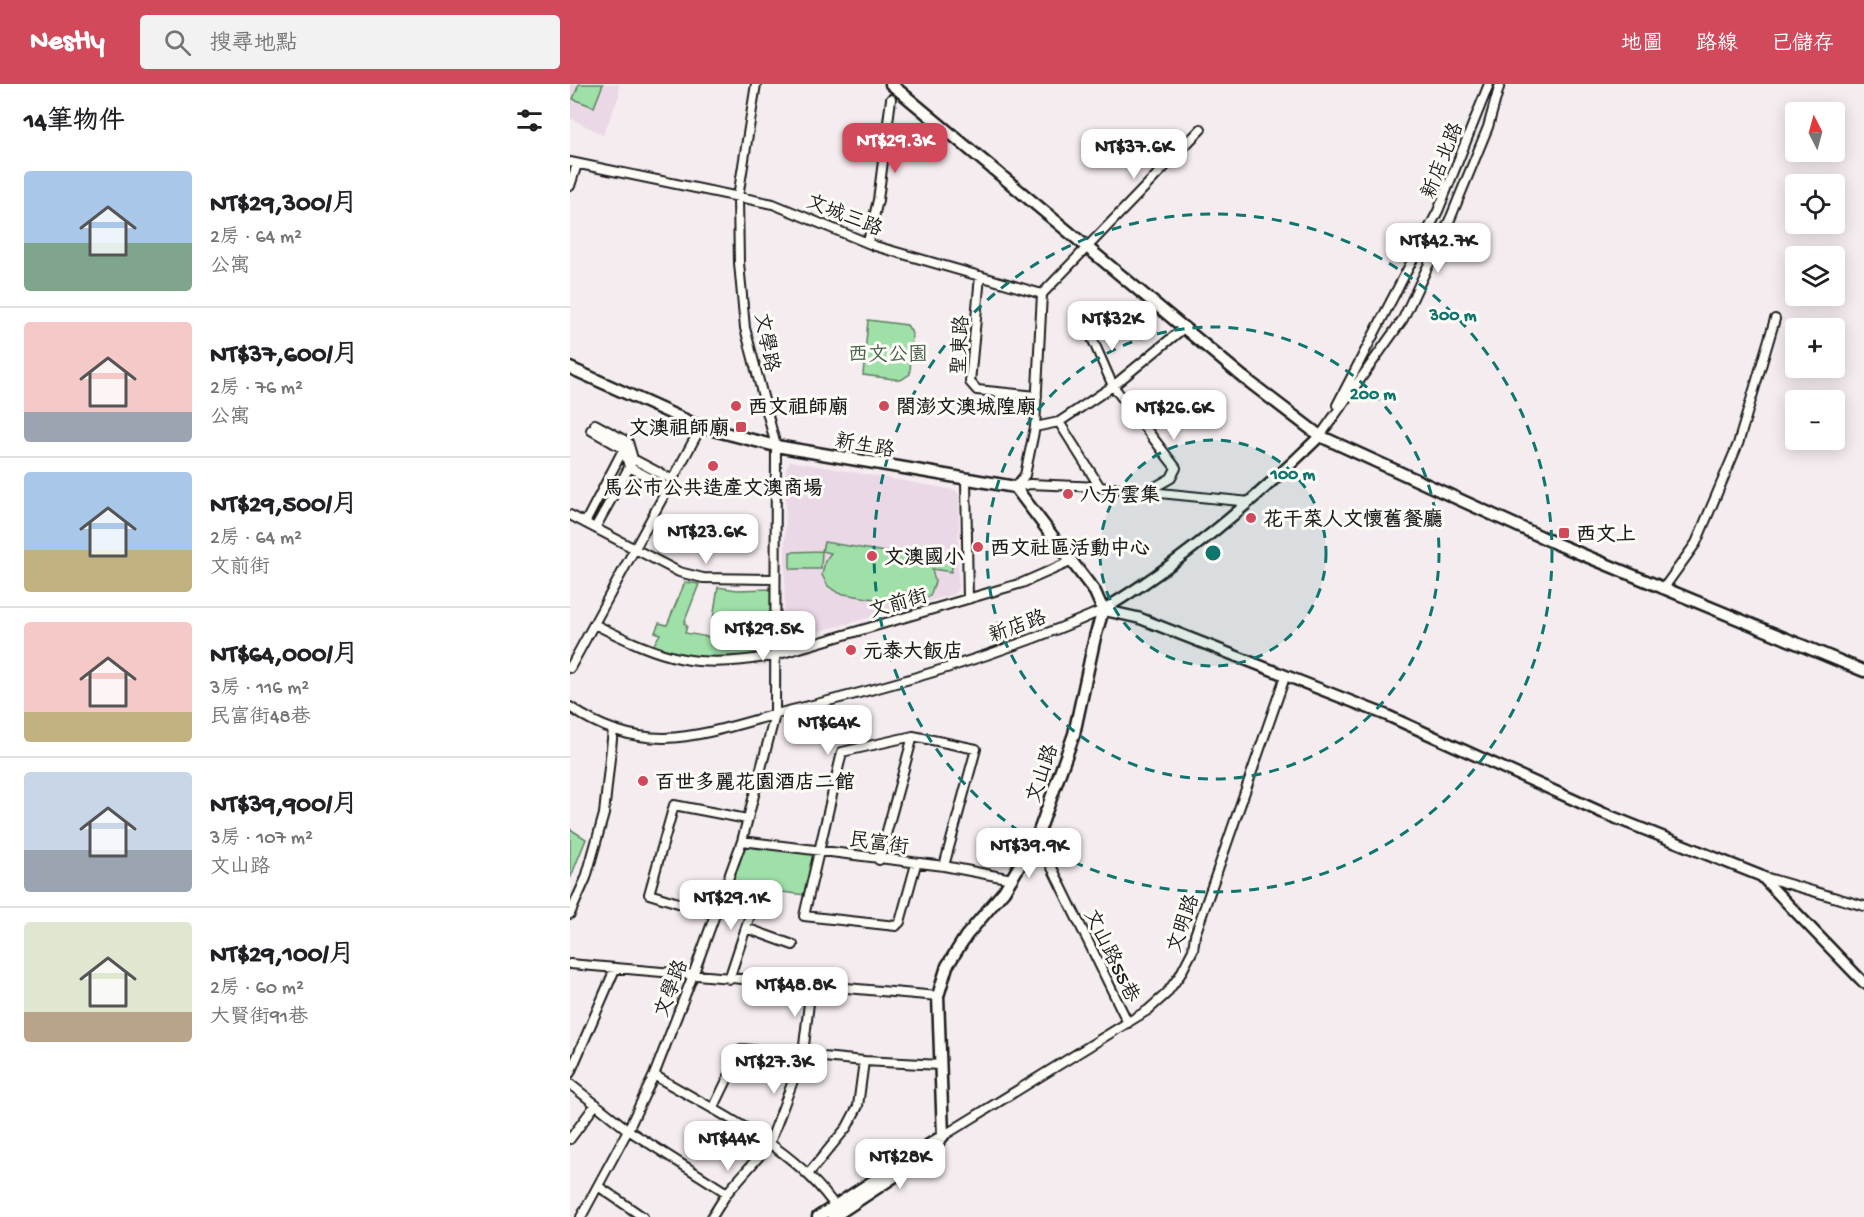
<!DOCTYPE html>
<html lang="zh-TW">
<head>
<meta charset="utf-8">
<style>
  body { margin:0; font-family:"Gochi Hand","LXGW WenKai TC",sans-serif; background:#f2f2f2; color:#202124; height:100vh; display:flex; flex-direction:column; font-size:22px; white-space:nowrap }
  * { box-sizing:border-box; margin:0 }
  p { font-size:20px; color:#757577 }
  .icon { flex:none; width:33px; height:33px; fill:none; stroke:currentColor; stroke-width:2; stroke-linecap:round; stroke-linejoin:round }
  .map { position:relative; flex:1; overflow:hidden }
  .side { display:flex; flex-direction:column; background:#fff; width:570px }
  .side>* { flex:none }
  .needle { width:39px; rotate:354deg }
  .controls { position:absolute; left:1215px; top:18px; display:grid; gap:12px }
  .controls a { display:grid; place-items:center; width:60px; height:60px; border-radius:6px; background:#fff; box-shadow:0 3px 15px #0003; font-size:30px }
  .price { position:absolute; translate:-50% -51px; padding:0 14px; border-radius:12px; background:#fff; color:#222; font-size:20px; line-height:39px; filter:drop-shadow(0 2px 3px #0008) }
  .price::after { content:''; position:absolute; left:50%; top:36px; width:18px; height:14px; margin-left:-9px; background:inherit; clip-path:polygon(0 0,100% 0,50% 100%) }
  .price.current { background:#d1495b; color:#fff }
  ul { padding:0; list-style:none }
  li { display:flex; align-items:center; gap:18px; height:150px; padding:0 24px }
  li+li { border-top:2px solid #e0e0e0 }
  li span { display:grid; place-items:center; flex:none; width:168px; height:120px; border-radius:6px; color:#555 }
  li>.icon { margin-inline-start:auto }
  span .icon { width:72px; height:72px; fill:#fffc; stroke-width:1 }
  li b { font-size:26px }
  h2 { display:flex; justify-content:space-between; align-items:center; height:72px; padding:0 24px; font-size:26px }
  header { display:flex; align-items:center; gap:36px; box-sizing:border-box; height:84px; padding:0 30px; background:#d1495b; color:#fff }
  header strong { font-size:28px }
  nav { display:flex; gap:33px; margin-inline-start:auto; font-size:21px }
  .search { width:420px; height:54px; background:#f2f2f2; display:flex; align-items:center; gap:15px; box-sizing:border-box; padding:0 21px; border-radius:6px; color:#757577; font-size:22px }
  main { display:flex; flex:1; min-height:0 }
  .map>svg:first-child { display:block }
  .built { fill:#ebd8e6 }
  .park { fill:#9fe0a9; stroke:#5e7e62; stroke-width:1.5 }
  .lines { fill:none; stroke-linecap:round; stroke-linejoin:round }
  .minor-casing { stroke:#1c1c1c; stroke-width:12 }
  .tertiary-casing { stroke:#1c1c1c; stroke-width:14 }
  .secondary-casing { stroke:#1c1c1c; stroke-width:15 }
  .minor { stroke:#fdfcf7; stroke-width:8 }
  .tertiary { stroke:#fdfcf7; stroke-width:9 }
  .secondary { stroke:#fdfcf7; stroke-width:10 }
  .ring { fill:none; stroke:#0f766e; stroke-width:3; stroke-dasharray:10 8 }
  .poi-dot { fill:#d1495b; stroke:#fdfcf7; stroke-width:2 }
  .labels { text-anchor:middle; stroke-width:6; stroke-linejoin:round; paint-order:stroke }
  .street-label { font-size:20px; fill:#1c1c1c; stroke:#fdfcf7 }
  .park-label { font-size:20px; fill:#4a614d; stroke:#fdfcf7 }
  .poi-label { font-size:20px; font-weight:bold; fill:#1c1c1c; stroke:#fdfcf7; text-anchor:start }
  .centre { fill:#0f766e; stroke:#fdfcf7; stroke-width:3 }
  .ring-label { font-size:18px; text-anchor:middle; font-weight:bold; fill:#0f766e; stroke:#fdfcf7; stroke-width:6; stroke-linejoin:round; paint-order:stroke }
</style>
</head>
<body>
<header>
<strong>Nestly</strong>
<div class="search"><svg class="icon" aria-label="search" viewBox="0 0 24 24"><circle cx="10" cy="10" r="6"/><path d="M15 15l6 6"/></svg>搜尋地點</div>
<nav><a>地圖</a><a>路線</a><a>已儲存</a></nav>
</header>
<main>
<section class="side">
<h2>14筆物件<svg class="icon" aria-label="filters" viewBox="0 0 24 24"><path d="M4 7h16M4 17h16"/><circle cx="9" cy="7" r="2"/><circle cx="15" cy="17" r="2"/></svg></h2>
<ul>
<li><span style="background:linear-gradient(#a9c7e8 60%,#7fa58c 0)"><svg class="icon" aria-label="home" viewBox="0 0 24 24"><path d="M3 11l9-7 9 7M6 9v11h12V9"/></svg></span><div><b>NT$29,300/月</b><p>2房 · 64 m²</p><p>公寓</p></div></li>
<li><span style="background:linear-gradient(#f6c9c9 75%,#9aa5b1 0)"><svg class="icon" aria-label="home" viewBox="0 0 24 24"><path d="M3 11l9-7 9 7M6 9v11h12V9"/></svg></span><div><b>NT$37,600/月</b><p>2房 · 76 m²</p><p>公寓</p></div></li>
<li><span style="background:linear-gradient(#a9c7e8 65%,#c2b280 0)"><svg class="icon" aria-label="home" viewBox="0 0 24 24"><path d="M3 11l9-7 9 7M6 9v11h12V9"/></svg></span><div><b>NT$29,500/月</b><p>2房 · 64 m²</p><p>文前街</p></div></li>
<li><span style="background:linear-gradient(#f6c9c9 75%,#c2b280 0)"><svg class="icon" aria-label="home" viewBox="0 0 24 24"><path d="M3 11l9-7 9 7M6 9v11h12V9"/></svg></span><div><b>NT$64,000/月</b><p>3房 · 116 m²</p><p>民富街48巷</p></div></li>
<li><span style="background:linear-gradient(#c9d6e8 65%,#9aa5b1 0)"><svg class="icon" aria-label="home" viewBox="0 0 24 24"><path d="M3 11l9-7 9 7M6 9v11h12V9"/></svg></span><div><b>NT$39,900/月</b><p>3房 · 107 m²</p><p>文山路</p></div></li>
<li><span style="background:linear-gradient(#dfe7d0 75%,#b9a48a 0)"><svg class="icon" aria-label="home" viewBox="0 0 24 24"><path d="M3 11l9-7 9 7M6 9v11h12V9"/></svg></span><div><b>NT$29,100/月</b><p>2房 · 60 m²</p><p>大賢街91巷</p></div></li>
</ul>
</section>
<div class="map">
<svg width="1294" height="1133" viewBox="0 0 1294 1133">
  <rect width="100%" height="100%" fill="#f5ecef"/>
  <filter id="ink" filterUnits="userSpaceOnUse"><feTurbulence type="fractalNoise" baseFrequency=".0167" numOctaves="2"/><feDisplacementMap in="SourceGraphic" scale="12" xChannelSelector="R" yChannelSelector="G"/><feConvolveMatrix kernelMatrix="1 2 1 2 8 2 1 2 1" color-interpolation-filters="sRGB"/></filter>
  <g filter="url(#ink)">
    <path class="built" d="M0 0H49V12L33 51 0 34Z
      M220 377 385 406 389 411 388 503 385 510 214 557 216 385Z"/>
    <path class="park" d="M9 0H33L24 23 3 15Z
      M298 236 337 241 342 249 340 290 331 296 293 291Z
      M254 458 383 479 381 488 362 485 365 498 360 512 340 521 268 509 258 502 252 491 255 477 261 469 252 467Z
      M252 467 251 485H220V468Z
      M115 498 129 500 114 539 117 542 115 549 144 554 146 542 143 535 148 503 167 506 201 505 204 569C153 579 132 578 82 564L90 550 85 548 89 539 97 541Z
      M0 745 16 755 0 795Z
      M173 759 247 768 235 811 159 801Z"/>
    <g class="lines">
      <g class="minor-casing">
        <path id="minor" d="M0 78 203 120 305 162 472 210 631 45
          M0 102 7 80
          M298 158 308 116 321 15
          M410 192 400 298 407 306 467 312
          M518 245 543 302 606 384 601 394 578 407
          M767 321 868 127 919 0
          M489 338 530 403
          M25 340 58 358 63 375 103 396
          M465 343 489 338 543 302 615 243
          M21 346 54 365 59 383 99 404
          M750 352 833 235 881 133 918 43 930 0
          M396 395 398 515
          M445 403 460 400 530 403 680 418
          M445 403 455 391 465 343 472 210
          M0 431 109 488 133 494 205 495
          M15 439 54 364
          M25 444 61 380
          M1093 505 1126 459 1168 360 1205 235
          M24 540C94 575 128 587 206 571L452 499 500 478
          M0 584 131 343
          M0 623C27 642 60 654 94 654 135 653 178 637 218 627 326 601 431 571 533 526
          M467 753 558 939
          M172 757 374 782 442 795
          M309 776 343 652
          M346 780 330 838 326 842 234 832 272 668 343 652 406 665 374 782
          M1191 792 1294 822
          M0 830 16 794 34 730 43 646
          M144 830 79 810 104 721 177 735
          M176 844 223 861
          M0 880 368 912
          M159 895 188 807
          M0 989 45 885
          M84 991C147 1029 225 1062 267 1125
          M0 1000 58 1046 157 1109
          M143 1025 172 965 294 977 371 981
          M373 1052 578 926 596 910 610 891 623 866 625 851 715 593
          M0 1055 26 1020
          M239 1089 277 1043 288 1022 294 977
          M28 1102 73 1133
          M11 1133 58 1046 84 991 123 891 172 757 205 631 206 362 175 244 169 179 168 113 186 0
          M142 1133 157 1109 199 1061 233 970 241 902"/>
      </g>
      <g class="tertiary-casing">
        <path id="tertiary" d="M533 526 569 534 816 631 1033 729 1191 792 1294 899
          M533 526C612 478 684 417 750 352"/>
      </g>
      <g class="secondary-casing">
        <path id="secondary" d="M321 0 673 293 750 352 987 460 1294 587
          M0 284 131 343 206 362 445 403 525 508 533 526 525 553 504 650 467 753 434 807 396 852 377 882 368 912 373 1052 357 1071 263 1133
          M248 1133 368 1055"/>
      </g>
      <use href="#minor" class="minor"/>
      <use href="#tertiary" class="tertiary"/>
      <use href="#secondary" class="secondary"/>
    </g>
  </g>
  <circle cx="643" cy="469" r="113" fill="#0f766e" fill-opacity=".12"/>
  <g class="ring">
    <circle cx="643" cy="469" r="113"/>
    <circle cx="643" cy="469" r="226"/>
    <circle cx="643" cy="469" r="339"/>
  </g>
  <g class="poi-dot">
    <circle cx="166" cy="322" r="6"/>
    <circle cx="314" cy="322" r="6"/>
    <rect x="165" y="337" width="12" height="12" rx="3"/>
    <circle cx="143" cy="382" r="6"/>
    <circle cx="498" cy="410" r="6"/>
    <circle cx="681" cy="434" r="6"/>
    <rect x="988" y="443" width="12" height="12" rx="3"/>
    <circle cx="408" cy="463" r="6"/>
    <circle cx="302" cy="472" r="6"/>
    <circle cx="281" cy="566" r="6"/>
    <circle cx="73" cy="697" r="6"/>
  </g>
  <g class="labels">
    <g class="street-label">
      <text transform="translate(871 76) rotate(-68)" y="7">新店北路</text>
      <text transform="translate(275 130) rotate(22)" y="7">文城三路</text>
      <text transform="translate(198 258) rotate(79)" y="7">文學路</text>
      <text transform="translate(389 261) rotate(-87)" y="7">聖東路</text>
      <text transform="translate(295 360) rotate(10)" y="7">新生路</text>
      <text transform="translate(328 518) rotate(-16)" y="7">文前街</text>
      <text transform="translate(447 541) rotate(-20)" y="7">新店路</text>
      <text transform="translate(471 689) rotate(-71)" y="7">文山路</text>
      <text transform="translate(309 758) rotate(8)" y="7">民富街</text>
      <text transform="translate(612 839) rotate(-71)" y="7">文明路</text>
      <text transform="translate(543 871) rotate(64)" y="7">文山路55巷</text>
      <text transform="translate(100 904) rotate(-69)" y="7">文學路</text>
    </g>
    <g class="park-label">
      <text x="318" y="276">西文公園</text>
    </g>
    <g class="poi-label">
      <text x="178" y="329">西文祖師廟</text>
      <text x="326" y="329">閤澎文澳城隍廟</text>
      <text x="159" y="350" text-anchor="end">文澳祖師廟</text>
      <text x="143" y="410" text-anchor="middle">馬公市公共造產文澳商場</text>
      <text x="510" y="417">八方雲集</text>
      <text x="693" y="441">花干菜人文懷舊餐廳</text>
      <text x="1006" y="456">西文上</text>
      <text x="420" y="470">西文社區活動中心</text>
      <text x="314" y="479">文澳國小</text>
      <text x="293" y="573">元泰大飯店</text>
      <text x="85" y="704">百世多麗花園酒店二館</text>
    </g>
  </g>
  <circle cx="643" cy="469" r="9" class="centre"/>
  <g class="ring-label">
    <text x="883" y="236">300 m</text>
    <text x="803" y="315">200 m</text>
    <text x="723" y="395">100 m</text>
  </g>
</svg>
<div class="controls">
<a><svg class="needle" viewBox="-14 -14 28 28"><path d="M0-13l5 13h-10z" fill="#e53935"/><path d="M0 13l5-13h-10z" fill="#757577"/></svg></a>
<a><svg class="icon" aria-label="locate" viewBox="0 0 24 24"><circle cx="12" cy="12" r="6"/><path d="M12 2v4M12 18v4M2 12h4M18 12h4"/></svg></a>
<a><svg class="icon" aria-label="layers" viewBox="0 0 24 24"><path d="M12 4l9 5-9 5-9-5zM3 14l9 5 9-5"/></svg></a>
<a>+</a>
<a>−</a>
</div>
<b class="price current" style="left:325px;top:90px">NT$29.3K</b>
<b class="price" style="left:564px;top:96px">NT$37.6K</b>
<b class="price" style="left:868px;top:190px">NT$42.7K</b>
<b class="price" style="left:542px;top:268px">NT$32K</b>
<b class="price" style="left:604px;top:357px">NT$26.6K</b>
<b class="price" style="left:136px;top:481px">NT$23.6K</b>
<b class="price" style="left:193px;top:578px">NT$29.5K</b>
<b class="price" style="left:258px;top:672px">NT$64K</b>
<b class="price" style="left:459px;top:795px">NT$39.9K</b>
<b class="price" style="left:161px;top:847px">NT$29.1K</b>
<b class="price" style="left:225px;top:934px">NT$48.8K</b>
<b class="price" style="left:204px;top:1011px">NT$27.3K</b>
<b class="price" style="left:158px;top:1088px">NT$44K</b>
<b class="price" style="left:330px;top:1106px">NT$28K</b>
</div>
</main>
</body>
</html>
